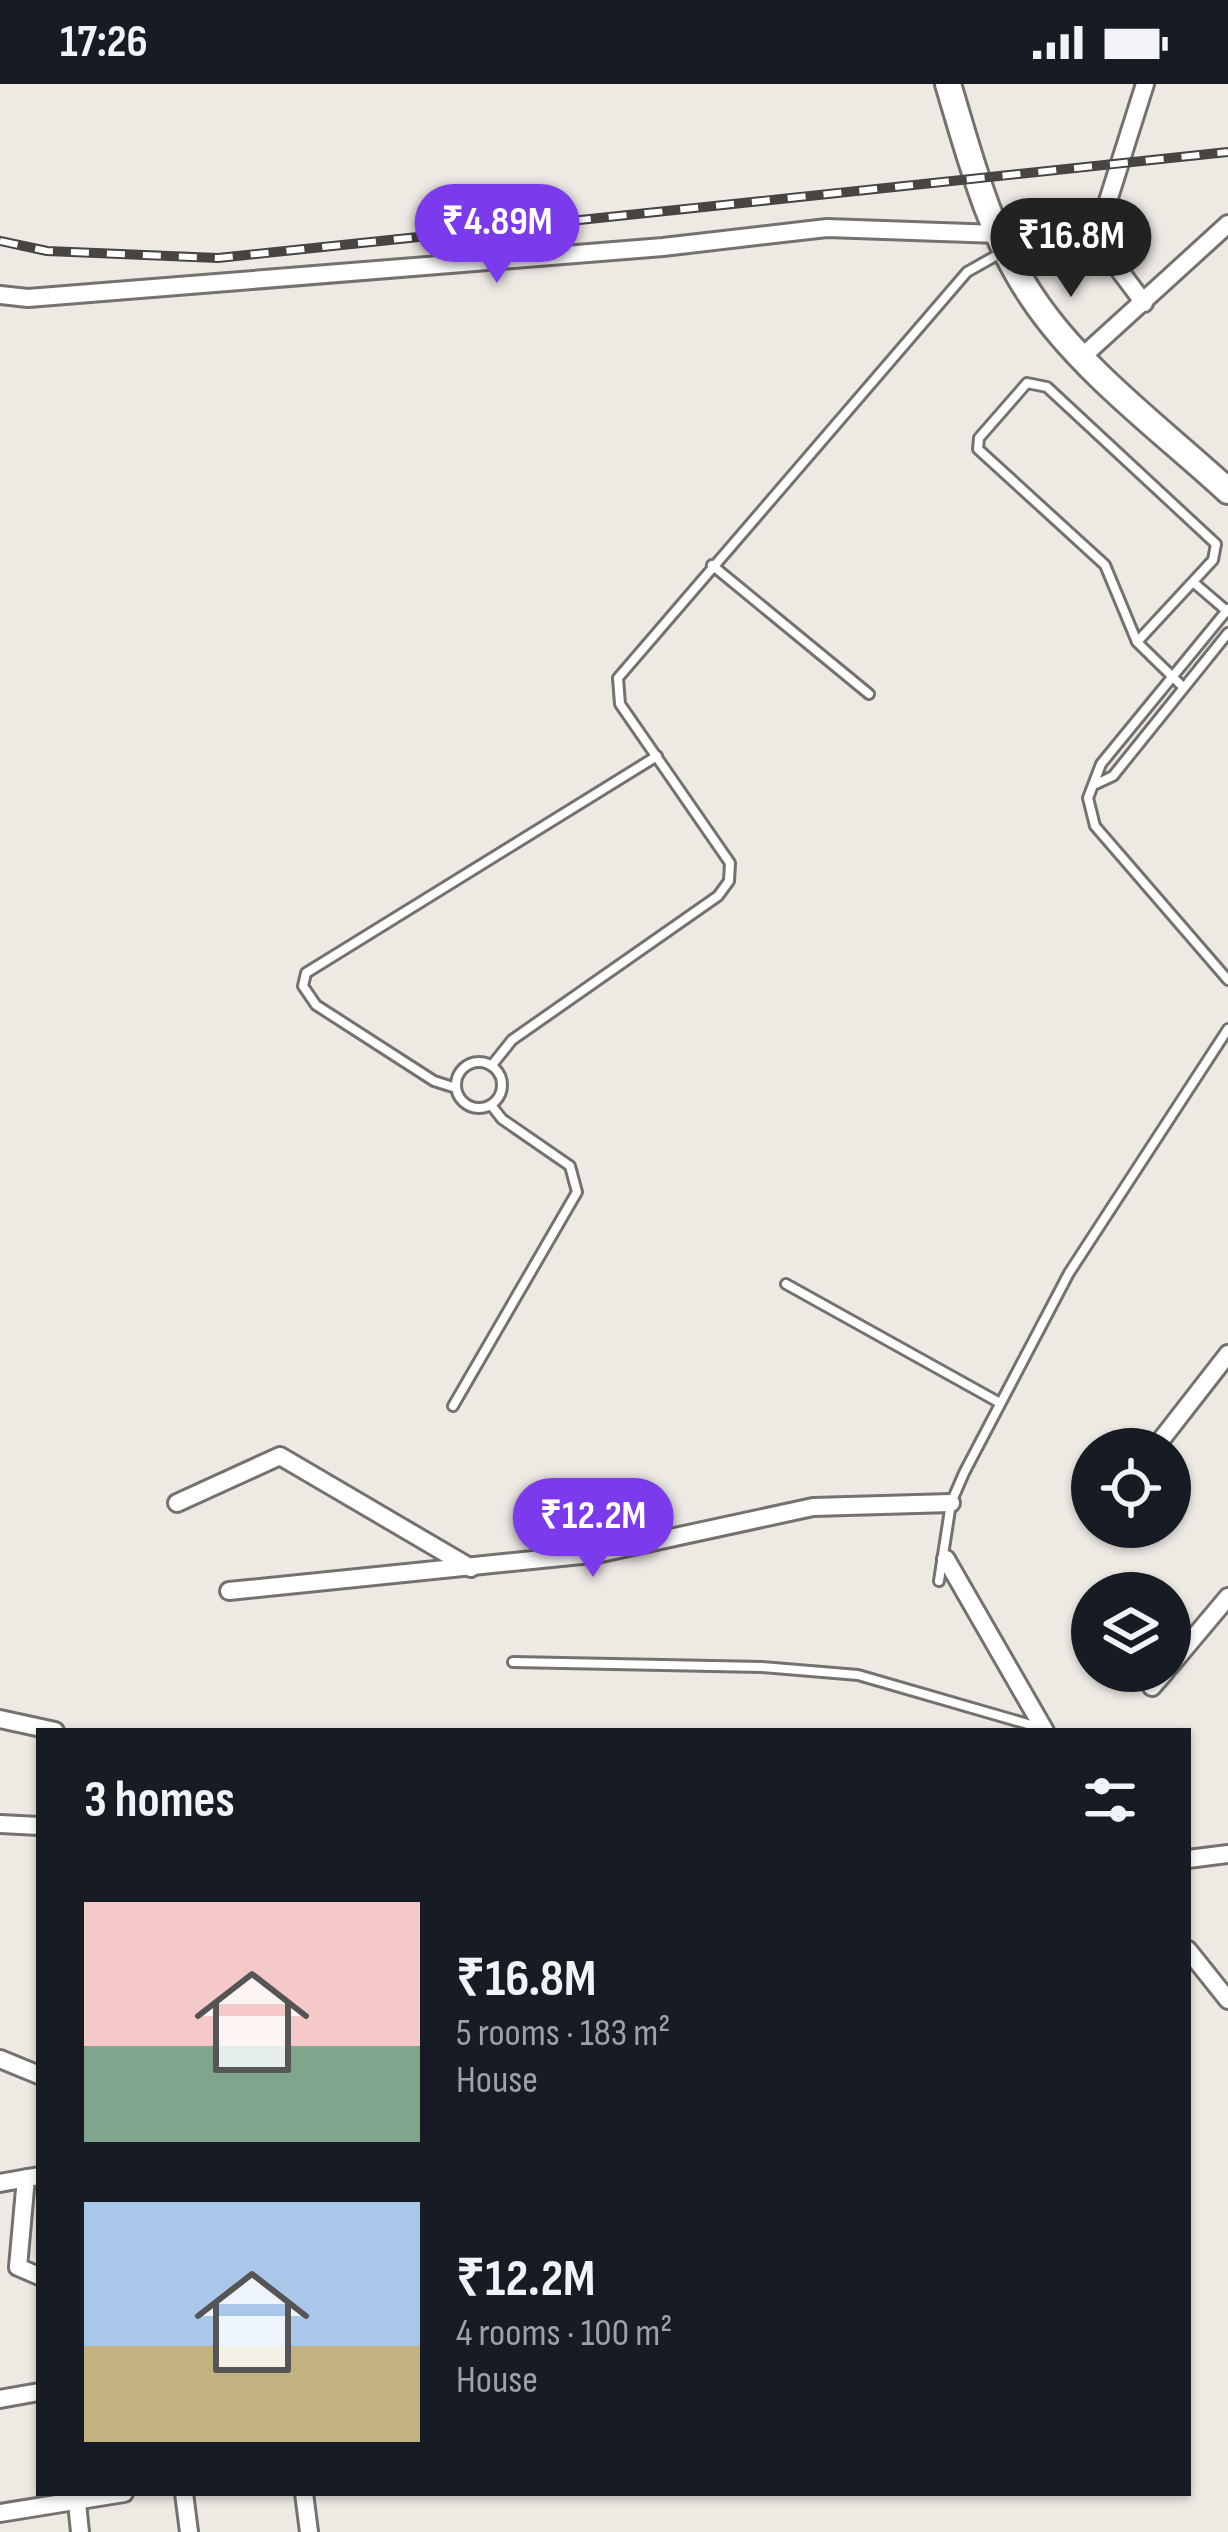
<!DOCTYPE html>
<html lang="en">
<head>
<meta charset="utf-8">
<style>
  body { margin:0; font-family:"Sofia Sans Condensed",sans-serif; background:#20242c; color:#f1f3f6; height:100vh; display:flex; flex-direction:column; font-size:45px; white-space:nowrap }
  * { box-sizing:border-box; margin:0 }
  p { font-size:39px; color:#9ea1a6 }
  .icon { flex:none; width:66px; height:66px; fill:none; stroke:currentColor; stroke-width:2; stroke-linecap:round; stroke-linejoin:round }
  .map { position:relative; flex:1; overflow:hidden }
  .drawer { position:absolute; left:36px; top:1644px; width:1155px; height:768px; display:flex; flex-direction:column; background:#171b24; border-radius:0px; box-shadow:0 3px 9px #0004 }
  .drawer>* { flex:none }
  .controls { position:absolute; left:1071px; top:1344px; display:grid; gap:24px }
  .controls a { display:grid; place-items:center; width:120px; height:120px; border-radius:50%; background:#171b24; box-shadow:0 3px 9px #0004; font-size:60px }
  .price { position:absolute; translate:-50% -102px; padding:0 27px; border-radius:42px; background:#7c3aed; color:#fff; font-size:39px; line-height:78px; filter:drop-shadow(0 3px 6px #0008) }
  .price::after { content:''; position:absolute; left:50%; top:72px; width:36px; height:27px; margin-left:-18px; background:inherit; clip-path:polygon(0 0,100% 0,50% 100%) }
  .price.selected { background:#222; color:#fff }
  ul { padding:0; list-style:none }
  li { display:flex; align-items:center; gap:36px; height:300px; padding:0 48px }
  li span { display:grid; place-items:center; flex:none; width:336px; height:240px; border-radius:0px; color:#555 }
  li>.icon { margin-inline-start:auto }
  span .icon { width:144px; height:144px; fill:#fffc; stroke-width:1 }
  li b { font-size:51px }
  h2 { display:flex; justify-content:space-between; align-items:center; height:144px; padding:0 48px; font-size:51px }
  .status { display:flex; justify-content:space-between; align-items:center; height:84px; padding:0 60px; background:#171b24; direction:ltr }
  .status svg { height:33px; fill:currentColor }
  .map>svg:first-child { display:block }
  .lines { fill:none; stroke-linecap:round; stroke-linejoin:round }
  .lane-casing { stroke:#75716c; stroke-width:14 }
  .street-casing { stroke:#75716c; stroke-width:22 }
  .secondary-casing { stroke:#75716c; stroke-width:30 }
  .lane { stroke:#fff; stroke-width:8 }
  .street { stroke:#fff; stroke-width:16 }
  .secondary { stroke:#fff; stroke-width:24 }
  .rail-casing { stroke:#474442; stroke-width:10 }
  .rail { stroke:#fff; stroke-width:6; stroke-dasharray:18; stroke-linecap:butt }
</style>
</head>
<body>
<div class="status"><b>17:26</b><svg viewBox="0 0 49 12"><path d="M0 12V9h3v3zM5 12V6h3v6zM10 12V3h3v9zM15 12V0h3v12zM26 1h20v11H26zM47 4h2v5h-2z"/></svg></div>
<div class="map">
<svg width="1228" height="2448" viewBox="0 0 1228 2448">
  <rect width="100%" height="100%" fill="#ede9e3"/>
  <g class="lines">
    <g class="lane-casing">
      <path id="lane" d="M712 481 869 610
        M1193 498 1228 528
        M1228 525 1101 680 1088 714 1095 742 1228 896
        M1137 558 1213 476 1216 460 1047 303 1027 299 979 354 978 365 1105 481 1137 558 1183 603
        M1096 700 1113 692 1228 549
        M456 1001a23 23 0 1 1 46 0a23 23 0 1 1-46 0Z
        M492 981 512 956 718 812 729 797 730 779 620 620 618 594 967 188 999 170
        M456 1004 434 997 316 921 303 902 306 889 657 672
        M786 1200 1000 1319
        M453 1322 577 1108 570 1082 502 1035 491 1021
        M939 1497 951 1419 964 1389 1069 1189 1228 945
        M513 1578 762 1583 858 1591 1038 1643"/>
    </g>
    <g class="street-casing">
      <path id="street" d="M0 211 28 214 663 163 827 144 998 150
        M1144 219 1108 171 1100 142 1145 0
        M1083 272 1228 140
        M1154 1365 1228 1270
        M177 1419 280 1372 471 1484
        M946 1475 1045 1647
        M229 1507 601 1469 813 1423 951 1419
        M1170 1582 1228 1513
        M1152 1603 1166 1587
        M0 1635 55 1647
        M0 1740 39 1742
        M1188 1775 1228 1770
        M1188 1866 1228 1916
        M0 1975 39 1991
        M26 2094 18 2183 39 2192
        M0 2099 39 2092
        M0 2315 39 2308
        M76 2409 80 2448
        M184 2409 189 2448
        M304 2409 309 2448
        M0 2429 124 2409"/>
    </g>
    <g class="secondary-casing">
      <path id="secondary" d="M948 0C970 73 989 150 1032 213 1081 287 1163 347 1228 407"/>
    </g>
    <use href="#lane" class="lane"/>
    <use href="#street" class="street"/>
    <use href="#secondary" class="secondary"/>
    <g class="rail-casing">
      <path id="rail" d="M0 157 47 167 218 174 1228 68"/>
    </g>
    <use href="#rail" class="rail"/>
  </g>
</svg>
<div class="controls">
<a><svg class="icon" aria-label="locate" viewBox="0 0 24 24"><circle cx="12" cy="12" r="6"/><path d="M12 2v4M12 18v4M2 12h4M18 12h4"/></svg></a>
<a><svg class="icon" aria-label="layers" viewBox="0 0 24 24"><path d="M12 4l9 5-9 5-9-5zM3 14l9 5 9-5"/></svg></a>
</div>
<b class="price" style="left:497px;top:202px">₹4.89M</b>
<b class="price selected" style="left:1071px;top:216px">₹16.8M</b>
<b class="price" style="left:593px;top:1496px">₹12.2M</b>
<section class="drawer">
<h2>3 homes<svg class="icon" aria-label="filters" viewBox="0 0 24 24"><path d="M4 7h16M4 17h16"/><circle cx="9" cy="7" r="2"/><circle cx="15" cy="17" r="2"/></svg></h2>
<ul>
<li><span style="background:linear-gradient(#f6c9c9 60%,#7fa58c 0)"><svg class="icon" aria-label="home" viewBox="0 0 24 24"><path d="M3 11l9-7 9 7M6 9v11h12V9"/></svg></span><div><b>₹16.8M</b><p>5 rooms · 183 m²</p><p>House</p></div></li>
<li><span style="background:linear-gradient(#a9c7e8 60%,#c2b280 0)"><svg class="icon" aria-label="home" viewBox="0 0 24 24"><path d="M3 11l9-7 9 7M6 9v11h12V9"/></svg></span><div><b>₹12.2M</b><p>4 rooms · 100 m²</p><p>House</p></div></li>
</ul>
</section>
</div>
</body>
</html>
